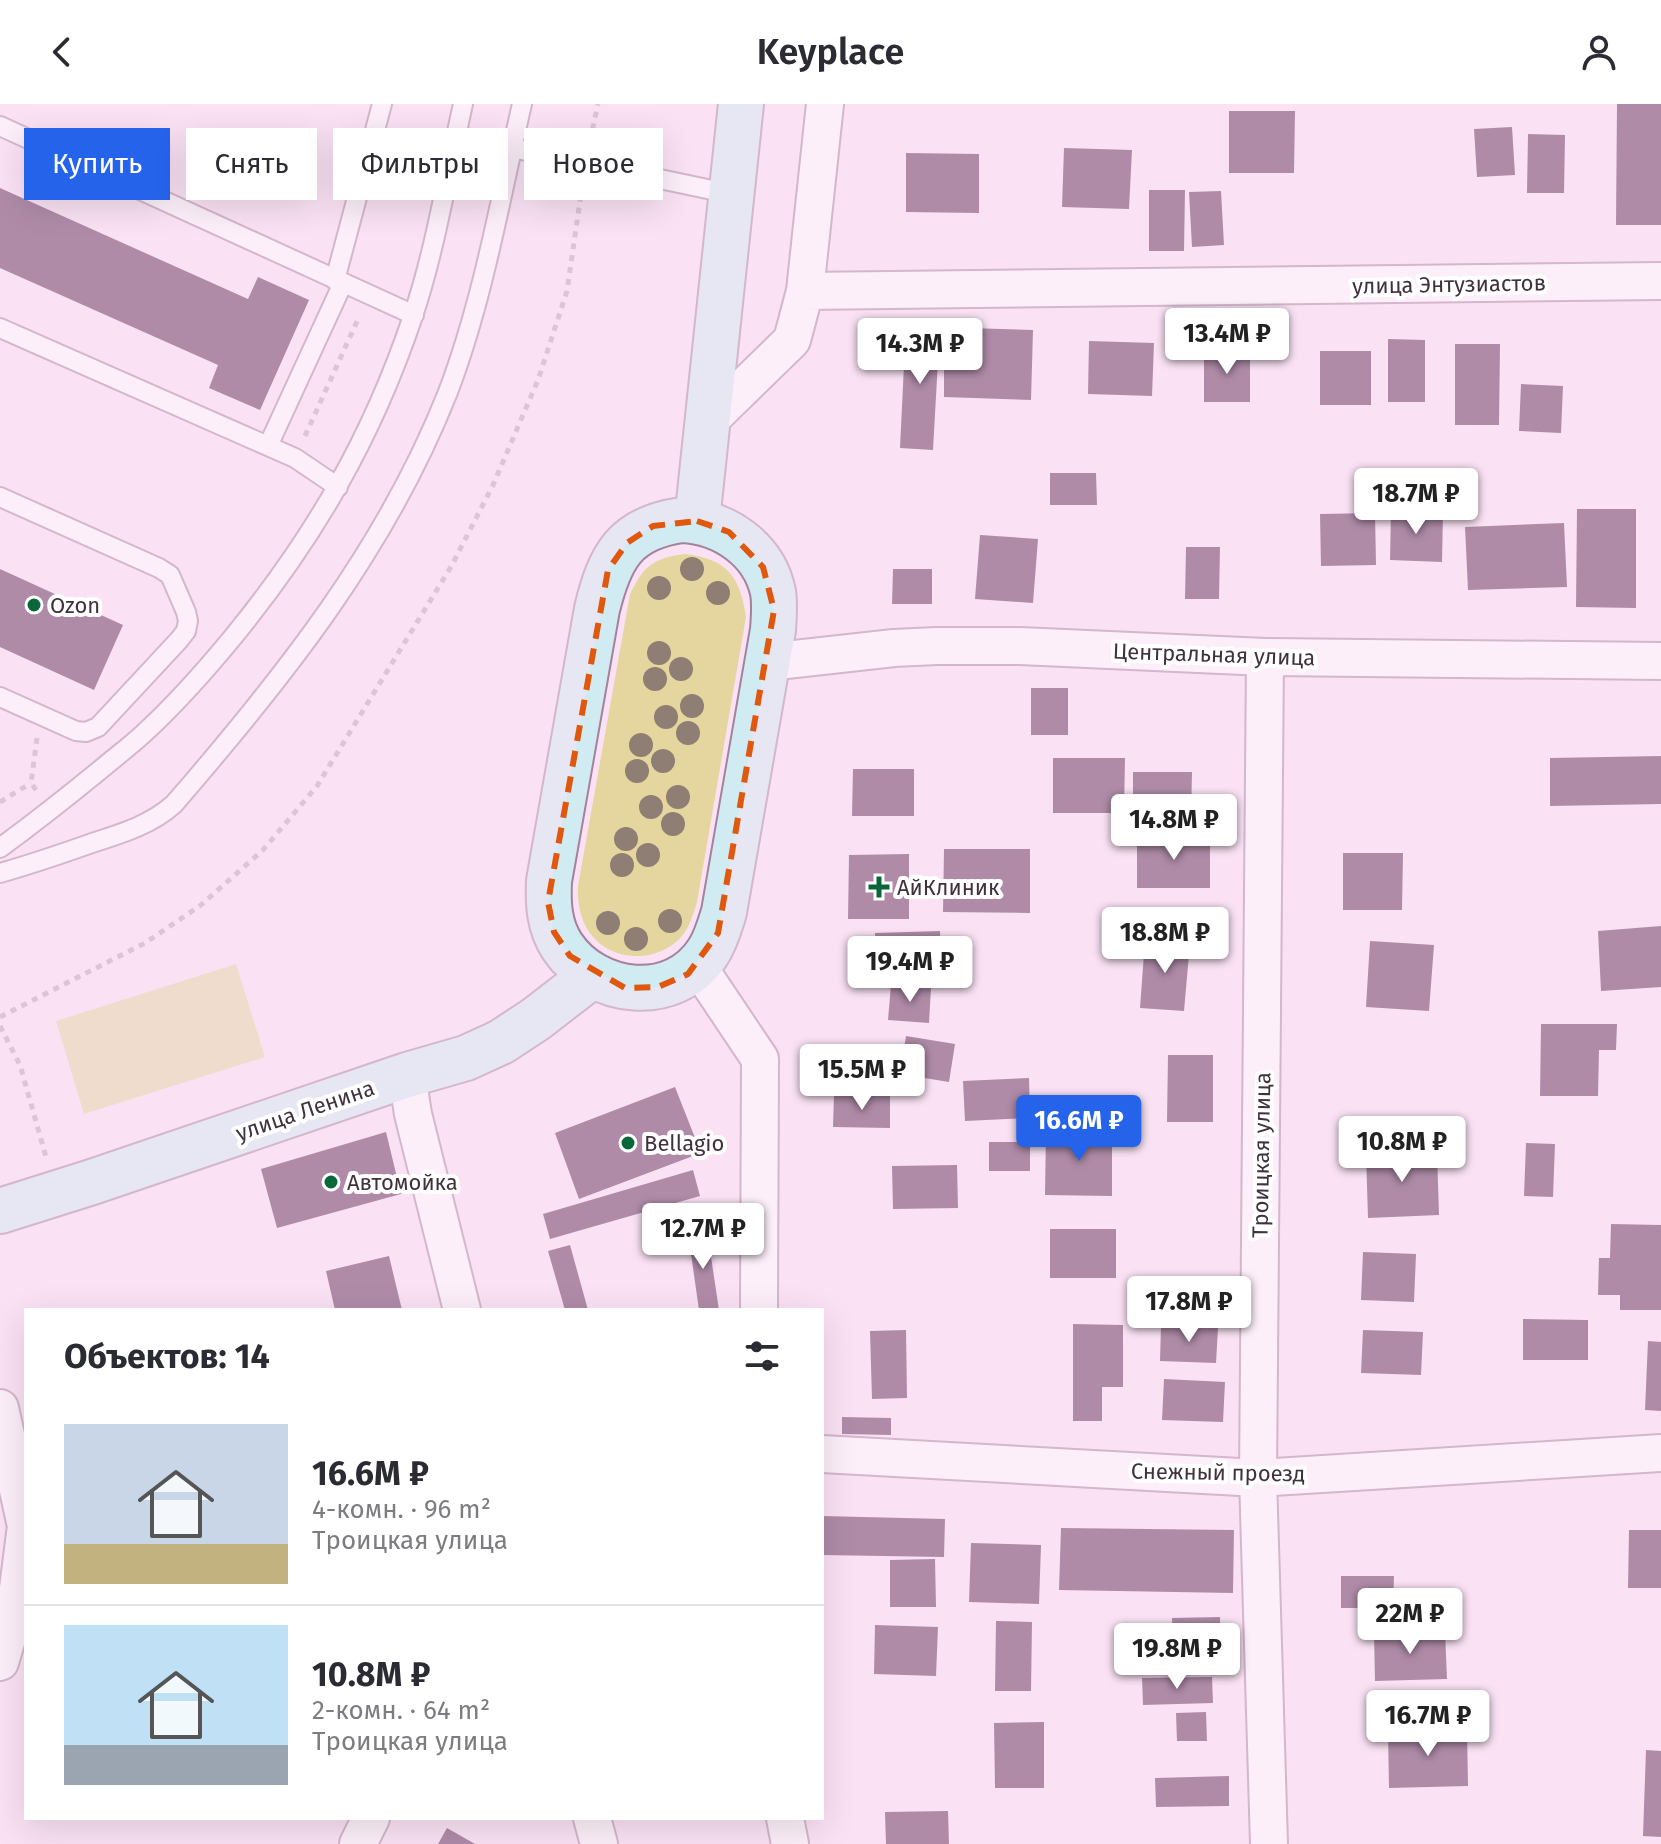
<!DOCTYPE html>
<html lang="ru">
<head>
<meta charset="utf-8">
<style>
  body { margin:0; font-family:"Fira Sans",sans-serif; background:#f7f7f7; color:#2b2b33; height:100vh; display:flex; flex-direction:column; font-size:30px; white-space:nowrap }
  * { box-sizing:border-box; margin:0 }
  p { font-size:26px; color:#7c7c81 }
  .icon { flex:none; width:44px; height:44px; fill:none; stroke:currentColor; stroke-width:2; stroke-linecap:round; stroke-linejoin:round }
  .map { position:relative; flex:1; overflow:hidden }
  .sheet { position:absolute; left:24px; top:1204px; width:800px; height:512px; display:flex; flex-direction:column; background:#fff; border-radius:0px; box-shadow:0 8px 32px #0002 }
  .sheet>* { flex:none }
  .hud { position:absolute; left:24px; top:24px; width:800px; height:72px; display:flex; gap:16px }
  .price { position:absolute; translate:-50% -68px; padding:0 18px; border-radius:8px; background:#fff; color:#222; font-size:26px; line-height:52px; filter:drop-shadow(0 2px 4px #0008) }
  .price::after { content:''; position:absolute; left:50%; top:48px; width:24px; height:18px; margin-left:-12px; background:inherit; clip-path:polygon(0 0,100% 0,50% 100%) }
  .price.on { background:#2563eb; color:#fff }
  ul { padding:0; list-style:none }
  li { display:flex; align-items:center; gap:24px; height:200px; padding:0 40px }
  li+li { border-top:2px solid #e1e1e2 }
  li span { display:grid; place-items:center; flex:none; width:224px; height:160px; border-radius:0px; color:#555 }
  li>.icon { margin-inline-start:auto }
  span .icon { width:96px; height:96px; fill:#fffc; stroke-width:1 }
  li b { font-size:34px }
  h2 { display:flex; justify-content:space-between; align-items:center; height:96px; padding:0 40px; font-size:34px }
  .chip { padding:0 28px; border-radius:0px; background:#fff; box-shadow:0 8px 32px #0002; font-size:28px; line-height:72px }
  .chip.on { background:#2563eb; color:#fff }
  header { display:flex; justify-content:space-between; align-items:center; height:104px; padding:0 40px; background:#fff; font-size:36px; font-weight:600 }
  .map>svg:first-child { display:block }
  .green { fill:#e4d69e }
  .building { fill:#56224c }
  .lines { fill:none; stroke-linecap:round; stroke-linejoin:round }
  .lane-casing { stroke:#a6819d; stroke-width:22 }
  .street-casing { stroke:#a6819d; stroke-width:40 }
  .secondary-casing { stroke:#a6819d; stroke-width:48 }
  .path { stroke:#b7a2b2; stroke-width:5; stroke-dasharray:6 6; stroke-linecap:butt }
  .lane { stroke:#fff; stroke-width:18 }
  .street { stroke:#fff; stroke-width:36 }
  .secondary { stroke:#d0ebf1; stroke-width:44 }
  .tree { fill:#8e7e74 }
  .marked { fill:none; stroke:#e0570e; stroke-width:6; stroke-dasharray:16 10; stroke-linejoin:round }
  .poi-dot { fill:#09673a; stroke:#fff; stroke-width:3 }
  .labels { text-anchor:middle; stroke-width:8; stroke-linejoin:round; paint-order:stroke }
  .street-label { font-size:22px; fill:#40313c; stroke:#fff }
  .poi-label { font-size:22px; fill:#40313c; stroke:#fff; text-anchor:start }
</style>
</head>
<body>
<header><svg class="icon" aria-label="back" viewBox="0 0 24 24"><path d="M15 5l-7 7 7 7"/></svg>Keyplace<svg class="icon" aria-label="person" viewBox="0 0 24 24"><circle cx="12" cy="8" r="4"/><path d="M4 21q1-7 8-7t8 7"/></svg></header>
<div class="map">
<svg width="1661" height="1740" viewBox="0 0 1661 1740">
  <rect width="100%" height="100%" fill="#fae2f4"/>
  <path class="green" d="M685 450C727 455 740 472 746 513L697 798C693 811 690 822 682 832 660 858 616 859 594 834 581 820 577 800 578 782L630 490C644 462 653 454 685 450Z
    M236 860 265 953 84 1010 56 917Z"/>
  <path class="building" d="M1617 0H1661V121H1616Z
    M1229 7H1295L1294 69H1229Z
    M1512 23 1515 71 1477 73 1474 25Z
    M1528 30 1565 31 1564 89H1527Z
    M1064 44 1132 46 1129 105 1062 103Z
    M906 49 979 50V109L906 108Z
    M0 84 248 195 258 173 309 196 260 306 209 284 218 261 0 164Z
    M1149 86H1185L1184 147H1149Z
    M1221 87 1224 141 1192 143 1189 88Z
    M906 219 940 221 933 346 900 344Z
    M968 224 1033 226 1031 296 944 293V265L966 266Z
    M1388 235 1425 236V298H1388Z
    M1089 237 1154 239 1152 292 1088 290Z
    M1455 240H1500L1499 321H1455Z
    M1204 246H1250V298H1204Z
    M1320 247H1371V301H1320Z
    M1521 280 1563 282 1561 329 1519 327Z
    M1050 369H1096L1097 401H1050Z
    M1577 405H1636V504L1576 503Z
    M1391 406 1443 408 1442 458 1390 456Z
    M1375 409 1376 461 1321 462 1320 410Z
    M1564 419 1567 483 1468 486 1465 423Z
    M980 431 1038 435 1033 499 975 495Z
    M1186 443H1220L1219 495H1185Z
    M0 465 123 521 94 586 0 543Z
    M893 465H932V500H892Z
    M1031 584H1068V631H1031Z
    M1661 652V700L1550 702V654Z
    M1053 654H1125L1124 709H1053Z
    M853 665H914V712H852Z
    M1133 668H1192L1191 714H1133Z
    M1137 732H1210V784H1137Z
    M944 745H1030V809L943 808Z
    M1343 749H1403L1402 806H1343Z
    M909 750V815H848L849 751Z
    M1661 822V883L1601 887 1598 827Z
    M940 827 941 863 876 866 875 829Z
    M1145 836 1190 839 1184 907 1140 904Z
    M1370 837 1434 841 1429 907 1366 903Z
    M891 881 931 884 929 919 888 916Z
    M1541 920H1617L1616 946H1599L1598 992H1540Z
    M906 932 955 940 949 978 900 970Z
    M1168 951H1213V1018H1167Z
    M1029 974 1030 1014 965 1017 963 977Z
    M675 983 701 1049 579 1095 555 1029Z
    M834 991 890 992V1024L833 1023Z
    M1046 1026H1112V1092L1045 1091Z
    M386 1028 401 1090 277 1124 261 1065Z
    M989 1038H1030V1067H989Z
    M1526 1039 1555 1040 1553 1093 1524 1092Z
    M1437 1047 1439 1111 1368 1114 1366 1049Z
    M957 1061 958 1104 893 1105 892 1062Z
    M693 1066 700 1092 550 1135 543 1110Z
    M1611 1120 1661 1121V1206H1620V1191H1598L1599 1154H1610Z
    M1050 1125H1116V1174H1050Z
    M707 1126 719 1206H699L688 1129Z
    M570 1141 588 1206H565L548 1147Z
    M1363 1148 1416 1150 1414 1198 1361 1196Z
    M389 1152 402 1206H335L326 1167Z
    M1523 1215 1588 1216V1256H1523Z
    M1073 1220 1123 1221V1283H1102V1317H1073Z
    M1161 1222 1218 1224 1216 1259 1160 1257Z
    M906 1226 907 1294 872 1295 870 1227Z
    M1363 1226 1423 1228 1421 1271 1361 1269Z
    M1648 1237 1661 1238V1307L1645 1306Z
    M1164 1275 1225 1278 1223 1318 1162 1316Z
    M842 1313 891 1314V1331L842 1330Z
    M822 1412 945 1415 944 1453 822 1451Z
    M1061 1424 1234 1426 1233 1489 1059 1486Z
    M1629 1426H1661V1484H1628Z
    M971 1439 1041 1441 1039 1500 969 1498Z
    M935 1455 936 1503H890V1456Z
    M1341 1472H1394L1393 1504H1341Z
    M1220 1513 1221 1556 1173 1557 1172 1514Z
    M996 1517 1032 1518 1031 1587H995Z
    M875 1521 938 1523 936 1572 874 1570Z
    M1445 1527 1447 1575 1375 1577 1374 1529Z
    M1212 1573 1213 1599 1143 1601 1142 1574Z
    M1206 1608 1207 1637H1177L1176 1609Z
    M1044 1618V1684H995L994 1619Z
    M1467 1625 1468 1682 1389 1684 1388 1627Z
    M1646 1646 1661 1647V1733L1643 1732Z
    M1229 1672V1702L1156 1703 1155 1674Z
    M948 1707 949 1740H886L885 1708Z
    M447 1724 475 1740H438Z"/>
  <g class="lines">
    <g class="lane-casing">
      <path id="lane" d="M0 22 414 211
        M456 32 731 90
        M335 176 382 0
        M0 224 295 354 338 383
        M268 342 343 179
        M0 393 159 464 170 471 186 508 188 517 186 527 179 536 98 623 86 628 76 627 0 593
        M0 744C34 719 67 693 100 666 114 654 129 643 142 631 175 601 205 567 233 533 314 434 372 334 413 212 436 143 447 71 463 0
        M0 769C32 760 64 749 95 738 123 729 152 720 174 700 283 574 386 445 448 288 483 196 500 96 522 0"/>
    </g>
    <g class="street-casing">
      <path id="street" d="M805 187 1661 177
        M707 319 792 236 805 187 825 0
        M1265 553 1258 1374 1269 1740
        M768 558 894 544 937 542H1020L1265 553 1661 557
        M697 861 760 955 759 1206
        M407 971 413 1010 462 1206
        M0 1304 26 1422 15 1508 0 1558
        M822 1350 1258 1374 1661 1349
        M592 1714 599 1740
        M785 1714 790 1740
        M358 1740 371 1714"/>
    </g>
    <g class="secondary-casing">
      <path id="secondary" d="M682 416C724 418 764 445 773 488 775 500 774 513 773 526L724 808C720 821 716 836 708 848 674 901 595 892 562 842 549 822 548 800 549 777L597 505C610 452 625 424 682 416Z
        M697 417 741 0
        M0 1107 92 1078 407 971 466 954 501 938 536 915 593 871"/>
    </g>
    <path class="path" d="M590 37 598 0
      M305 332 359 213
      M36 686 31 679 37 634
      M0 698 31 679
      M0 913 145 839 201 801 263 746 317 682 452 461 493 381 538 276 567 187 582 83
      M0 922 20 961 46 1053"/>
    <use href="#lane" class="lane"/>
    <use href="#street" class="street"/>
    <use href="#secondary" class="secondary"/>
  </g>
  <g class="tree">
    <circle cx="692" cy="465" r="12"/>
    <circle cx="659" cy="484" r="12"/>
    <circle cx="718" cy="489" r="12"/>
    <circle cx="659" cy="549" r="12"/>
    <circle cx="681" cy="565" r="12"/>
    <circle cx="655" cy="575" r="12"/>
    <circle cx="692" cy="602" r="12"/>
    <circle cx="666" cy="613" r="12"/>
    <circle cx="688" cy="629" r="12"/>
    <circle cx="641" cy="641" r="12"/>
    <circle cx="663" cy="657" r="12"/>
    <circle cx="637" cy="667" r="12"/>
    <circle cx="678" cy="693" r="12"/>
    <circle cx="651" cy="703" r="12"/>
    <circle cx="673" cy="720" r="12"/>
    <circle cx="626" cy="735" r="12"/>
    <circle cx="648" cy="751" r="12"/>
    <circle cx="622" cy="761" r="12"/>
    <circle cx="670" cy="817" r="12"/>
    <circle cx="608" cy="819" r="12"/>
    <circle cx="636" cy="835" r="12"/>
  </g>
  <path d="M0 0H1661V1740H0ZM697 417 729 428 763 463 774 506 718 829 688 870 658 883 625 884 570 852 554 828 548 798 608 466 627 439 653 422Z" fill="#fae2f4" fill-opacity=".55" fill-rule="evenodd"/>
  <path class="marked" d="M697 417 729 428 763 463 774 506 718 829 688 870 658 883 625 884 570 852 554 828 548 798 608 466 627 439 653 422Z"/>
  <g class="poi-dot">
    <circle cx="34" cy="501" r="8"/>
    <path d="M875 771h8v8h8v8h-8v8h-8v-8h-8v-8h8z"/>
    <circle cx="628" cy="1039" r="8"/>
    <circle cx="331" cy="1078" r="8"/>
  </g>
  <g class="labels">
    <g class="street-label">
      <text transform="translate(1449 180) rotate(-1)" y="8">улица Энтузиастов</text>
      <text transform="translate(1214 550) rotate(2)" y="8">Центральная улица</text>
      <text transform="translate(305 1006) rotate(-19)" y="8">улица Ленина</text>
      <text transform="translate(1261 1051) rotate(-89)" y="8">Троицкая улица</text>
      <text transform="translate(1218 1368) rotate(1)" y="8">Снежный проезд</text>
    </g>
    <g class="poi-label">
      <text x="50" y="509">Ozon</text>
      <text x="897" y="791">АйКлиник</text>
      <text x="644" y="1047">Bellagio</text>
      <text x="347" y="1086">Автомойка</text>
    </g>
  </g>
</svg>
<b class="price" style="left:1227px;top:272px">13.4M ₽</b>
<b class="price" style="left:920px;top:282px">14.3M ₽</b>
<b class="price" style="left:1416px;top:432px">18.7M ₽</b>
<b class="price" style="left:1174px;top:758px">14.8M ₽</b>
<b class="price" style="left:1165px;top:871px">18.8M ₽</b>
<b class="price" style="left:910px;top:900px">19.4M ₽</b>
<b class="price" style="left:862px;top:1008px">15.5M ₽</b>
<b class="price on" style="left:1079px;top:1059px">16.6M ₽</b>
<b class="price" style="left:1402px;top:1080px">10.8M ₽</b>
<b class="price" style="left:703px;top:1167px">12.7M ₽</b>
<b class="price" style="left:1189px;top:1240px">17.8M ₽</b>
<b class="price" style="left:1410px;top:1552px">22M ₽</b>
<b class="price" style="left:1177px;top:1587px">19.8M ₽</b>
<b class="price" style="left:1428px;top:1654px">16.7M ₽</b>
<div class="hud">
<a class="chip on">Купить</a>
<a class="chip">Снять</a>
<a class="chip">Фильтры</a>
<a class="chip">Новое</a>
</div>
<section class="sheet">
<h2>Объектов: 14<svg class="icon" aria-label="filters" viewBox="0 0 24 24"><path d="M4 7h16M4 17h16"/><circle cx="9" cy="7" r="2"/><circle cx="15" cy="17" r="2"/></svg></h2>
<ul>
<li><span style="background:linear-gradient(#c9d6e8 75%,#c2b280 0)"><svg class="icon" aria-label="home" viewBox="0 0 24 24"><path d="M3 11l9-7 9 7M6 9v11h12V9"/></svg></span><div><b>16.6M ₽</b><p>4-комн. · 96 m²</p><p>Троицкая улица</p></div></li>
<li><span style="background:linear-gradient(#bfe0f5 75%,#9aa5b1 0)"><svg class="icon" aria-label="home" viewBox="0 0 24 24"><path d="M3 11l9-7 9 7M6 9v11h12V9"/></svg></span><div><b>10.8M ₽</b><p>2-комн. · 64 m²</p><p>Троицкая улица</p></div></li>
</ul>
</section>
</div>
</body>
</html>
